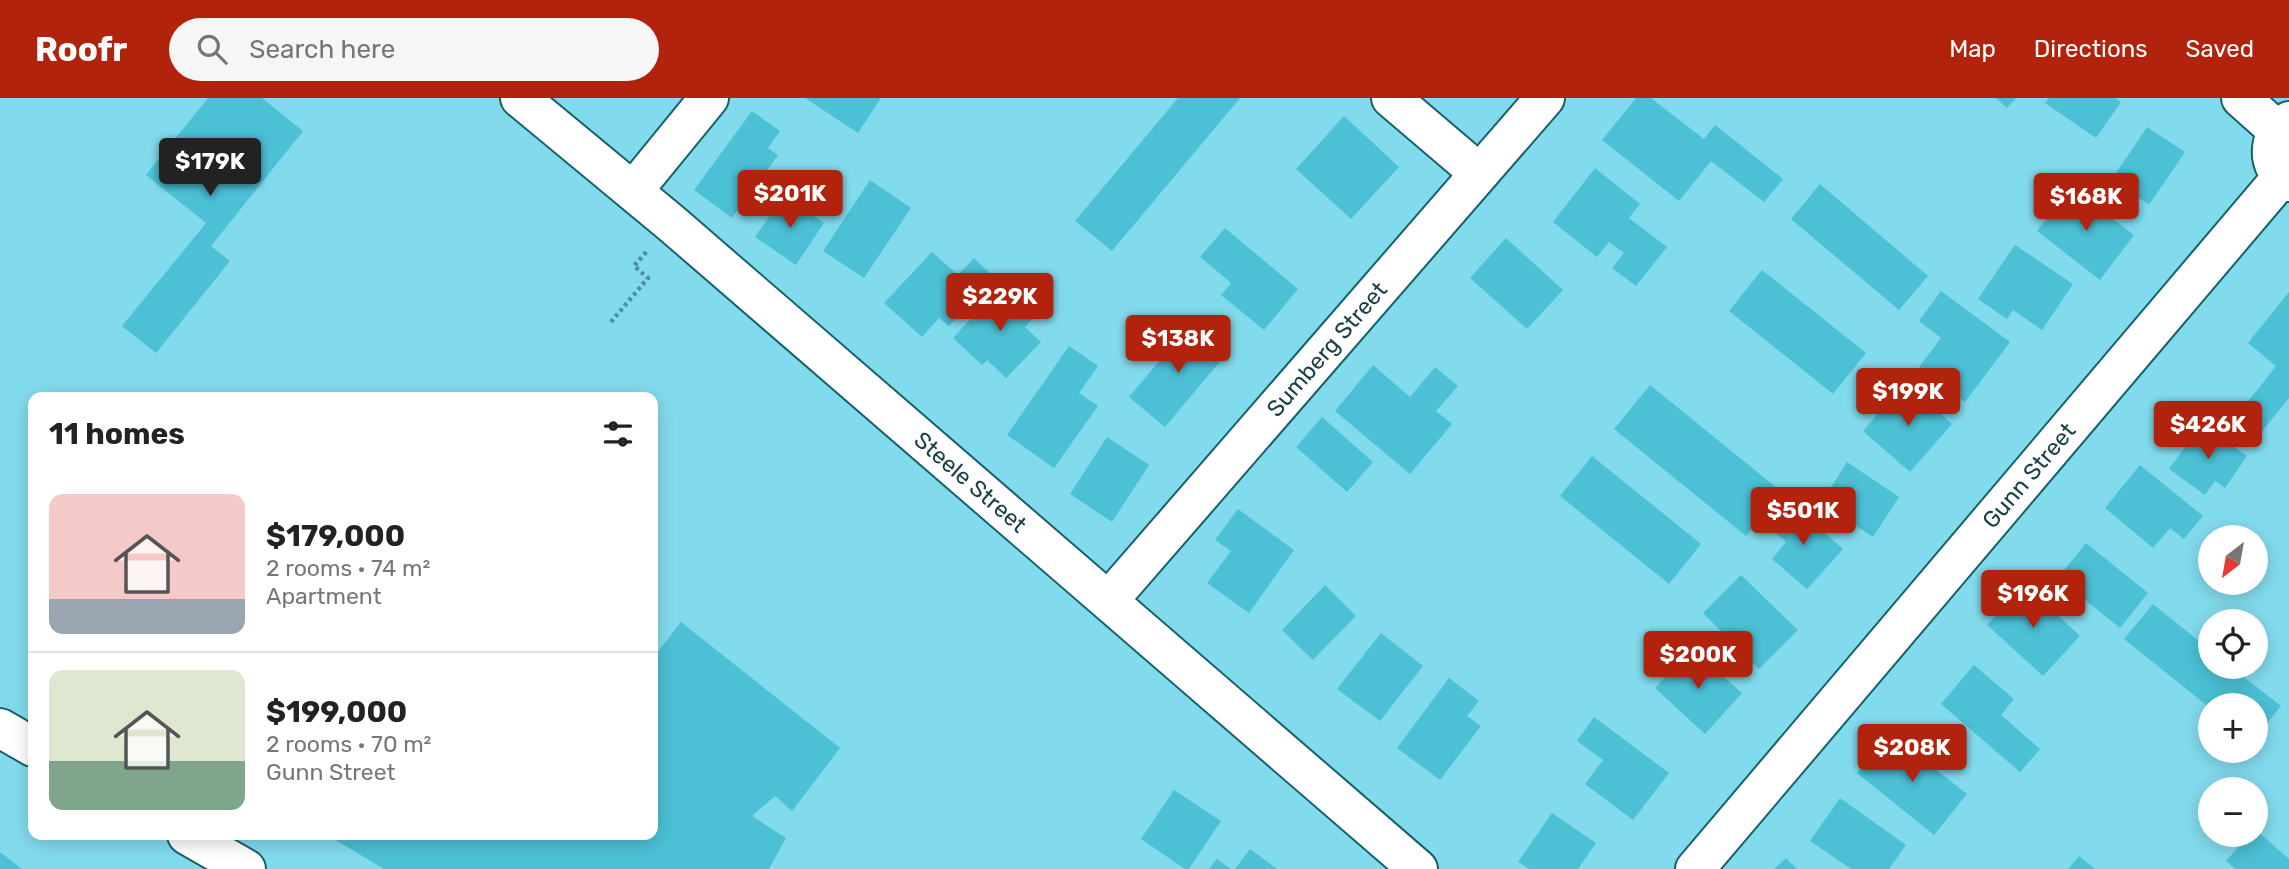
<!DOCTYPE html>
<html lang="en">
<head>
<meta charset="utf-8">
<style>
  body { margin:0; font-family:Rubik,sans-serif; background:#f6f6f6; color:#222; height:100vh; display:flex; flex-direction:column; font-size:26px; white-space:nowrap }
  * { box-sizing:border-box; margin:0 }
  p { font-size:23px; color:#767676 }
  .icon { flex:none; width:38px; height:38px; fill:none; stroke:currentColor; stroke-width:2; stroke-linecap:round; stroke-linejoin:round }
  .map { position:relative; flex:1; overflow:hidden }
  .drawer { position:absolute; left:28px; top:294px; width:630px; height:448px; display:flex; flex-direction:column; background:#fff; border-radius:14px; box-shadow:0 4px 18px #0003 }
  .drawer>* { flex:none }
  .needle { width:46px; rotate:211deg }
  .controls { position:absolute; left:2198px; top:427px; display:grid; gap:14px }
  .controls a { display:grid; place-items:center; width:70px; height:70px; border-radius:50%; background:#fff; box-shadow:0 4px 18px #0003; font-size:35px }
  .price { position:absolute; translate:-50% -60px; padding:0 16px; border-radius:7px; background:#b1230c; color:#fff; font-size:23px; line-height:46px; filter:drop-shadow(0 2px 4px #0008) }
  .price::after { content:''; position:absolute; left:50%; top:42px; width:21px; height:16px; margin-left:-10px; background:inherit; clip-path:polygon(0 0,100% 0,50% 100%) }
  .price.active { background:#222; color:#fff }
  ul { padding:0; list-style:none }
  li { display:flex; align-items:center; gap:21px; height:175px; padding:0 21px }
  li+li { border-top:2px solid #e0e0e0 }
  li span { display:grid; place-items:center; flex:none; width:196px; height:140px; border-radius:14px; color:#555 }
  li>.icon { margin-inline-start:auto }
  span .icon { width:84px; height:84px; fill:#fffc; stroke-width:1 }
  li b { font-size:30px }
  h2 { display:flex; justify-content:space-between; align-items:center; height:84px; padding:0 21px; font-size:30px }
  header { display:flex; align-items:center; gap:42px; box-sizing:border-box; height:98px; padding:0 35px; background:#b1230c; color:#fff }
  header strong { font-size:33px }
  nav { display:flex; gap:38px; margin-inline-start:auto; font-size:24px }
  .search { width:490px; height:63px; background:#f6f6f6; display:flex; align-items:center; gap:18px; box-sizing:border-box; padding:0 24px; border-radius:38px; color:#767676; font-size:26px }
  .map>svg:first-child { display:block }
  .building { fill:#4cc1d6 }
  .lines { fill:none; stroke-linecap:round; stroke-linejoin:round }
  .street-casing { stroke:#17616d; stroke-width:42 }
  .secondary-casing { stroke:#17616d; stroke-width:42 }
  .path { stroke:#50909d; stroke-width:4.5; stroke-dasharray:3.5 3.5; stroke-linecap:butt }
  .street { stroke:#fff; stroke-width:38 }
  .secondary { stroke:#fff; stroke-width:38 }
  .labels { text-anchor:middle; stroke-width:7; stroke-linejoin:round; paint-order:stroke }
  .street-label { font-size:23px; fill:#1b4148; stroke:#82dbed }
</style>
</head>
<body>
<header>
<strong>Roofr</strong>
<div class="search"><svg class="icon" aria-label="search" viewBox="0 0 24 24"><circle cx="10" cy="10" r="6"/><path d="M15 15l6 6"/></svg>Search here</div>
<nav><a>Map</a><a>Directions</a><a>Saved</a></nav>
</header>
<div class="map">
<svg width="2289" height="771" viewBox="0 0 2289 771">
  <rect width="100%" height="100%" fill="#82dbed"/>
  <path class="building" d="M208 0H262L303 33 211 148 230 163 156 255 122 228 206 125 146 77Z
    M805 0H881L858 35Z
    M1178 0H1240L1112 153 1075 123Z
    M1636 0H1651L1704 41 1715 27 1783 81 1764 104 1711 63 1679 103 1602 42Z
    M1996 0H2016L2007 10Z
    M2049 0H2115L2121 4 2096 40 2045 5Z
    M752 13 780 33 768 50 778 57 732 120 694 92Z
    M1344 18 1399 69 1351 121 1296 71Z
    M2147 29 2185 54 2149 107 2112 81Z
    M1595 70 1640 106 1629 120 1667 149 1636 188 1612 170 1624 155 1609 144 1597 159 1553 124Z
    M870 82 911 110 864 180 823 153Z
    M1820 86 1928 178 1899 212 1791 121Z
    M2071 89 2134 137 2100 182 2037 133Z
    M784 98 824 125 796 167 755 139Z
    M1225 130 1298 191 1264 232 1221 197 1231 185 1200 159Z
    M1506 140 1563 192 1527 231 1470 180Z
    M2015 147 2073 186 2042 232 2013 212 2007 221 1978 201Z
    M932 154 958 177 974 160 994 179 949 228 939 220 922 239 884 205Z
    M1762 172 1866 255 1833 296 1729 213Z
    M1003 186 1036 217 1025 229 1041 244 1006 280 987 262 982 267 953 240Z
    M1941 193 2010 244 1965 304 1919 269 1941 240 1919 223Z
    M2289 194V300L2259 337 2236 319 2276 268 2248 245Z
    M1192 224 1228 254 1165 329 1129 299Z
    M1069 248 1098 268 1079 295 1098 308 1054 370 1007 337Z
    M1373 267 1410 299 1435 269 1458 288 1436 313 1452 326 1410 376 1335 313Z
    M1905 285 1952 326 1910 374 1863 333Z
    M1650 287 1782 394 1746 438 1614 331Z
    M1322 319 1373 364 1347 394 1296 349Z
    M2202 326 2247 358 2225 390 2215 383 2205 397 2169 371Z
    M1107 339 1149 367 1112 424 1070 396Z
    M1592 358 1701 446 1669 486 1560 398Z
    M1847 364 1899 399 1873 439 1821 405Z
    M2140 367 2203 418 2184 441 2170 430 2153 450 2105 410Z
    M1792 406 1843 451 1807 491 1772 461 1786 444 1770 430Z
    M1238 411 1294 452 1249 515 1207 485 1231 453 1215 442Z
    M2086 445 2148 495 2120 530 2058 480Z
    M1741 477 1798 532 1759 571 1703 515Z
    M2024 486 2080 538 2043 578 1987 527Z
    M1325 487 1356 518 1313 562 1282 532Z
    M2153 506 2210 552V569H2231L2281 608 2256 639V607H2210V610L2124 541Z
    M681 524 840 650 792 713 775 698 752 718 786 740 769 771H384L327 737H653V560Z
    M1381 535 1423 568 1380 623 1337 591Z
    M1691 550 1742 595 1705 636 1655 590Z
    M1974 567 2014 601 2001 617 2040 651 2020 674 1941 606Z
    M1449 580 1479 603 1467 618 1481 628 1440 682 1397 650Z
    M1594 619 1669 675 1633 722 1585 686 1603 662 1577 643Z
    M1889 635 1967 696 1934 737 1857 675Z
    M1174 692 1221 723 1189 771H1185L1141 741Z
    M1840 700 1906 747 1889 771H1851L1810 743Z
    M1552 715 1596 745 1578 771H1529L1518 764Z
    M2256 732 2289 761V771H2235L2226 763 2249 737H2256Z
    M1250 751 1277 771H1235Z
    M0 754 22 771H0Z
    M2079 758 2095 771H2068Z
    M1786 760 1797 771H1774Z
    M1217 761 1231 771H1209Z"/>
  <g class="lines">
    <g class="street-casing">
      <g id="street">
        <path d="M1391 0 1479 75"/>
        <path d="M2241 0 2278 33"/>
        <path d="M2289 23C2266 39 2266 69 2289 84"/>
        <path id="s1" d="M1109 502 1545 0"/>
        <path d="M0 630 33 649"/>
        <path d="M187 737 246 771"/>
        <path id="s2" d="M1695 771 2282 79"/>
      </g>
    </g>
    <g class="secondary-casing">
      <g id="secondary">
        <path id="s3" d="M520 0 671 125 1418 771"/>
        <path d="M633 93 709 0"/>
      </g>
    </g>
    <path class="path" d="M611 224 648 180 634 168 648 152"/>
    <use href="#street" class="street"/>
    <use href="#secondary" class="secondary"/>
  </g>
  <g class="labels">
    <g class="street-label">
      <text dy="8" stroke="none"><textPath href="#s1" startOffset="332">Sumberg Street</textPath></text>
      <text dy="8" stroke="none"><textPath href="#s2" startOffset="516">Gunn Street</textPath></text>
      <text dy="8" stroke="none"><textPath href="#s3" startOffset="592">Steele Street</textPath></text>
    </g>
  </g>
</svg>
<div class="controls">
<a><svg class="needle" viewBox="-14 -14 28 28"><path d="M0-13l5 13h-10z" fill="#e53935"/><path d="M0 13l5-13h-10z" fill="#767676"/></svg></a>
<a><svg class="icon" aria-label="locate" viewBox="0 0 24 24"><circle cx="12" cy="12" r="6"/><path d="M12 2v4M12 18v4M2 12h4M18 12h4"/></svg></a>
<a>+</a>
<a>−</a>
</div>
<b class="price active" style="left:210px;top:100px">$179K</b>
<b class="price" style="left:790px;top:132px">$201K</b>
<b class="price" style="left:2086px;top:135px">$168K</b>
<b class="price" style="left:1000px;top:235px">$229K</b>
<b class="price" style="left:1178px;top:277px">$138K</b>
<b class="price" style="left:1908px;top:330px">$199K</b>
<b class="price" style="left:2208px;top:363px">$426K</b>
<b class="price" style="left:1803px;top:449px">$501K</b>
<b class="price" style="left:2033px;top:532px">$196K</b>
<b class="price" style="left:1698px;top:593px">$200K</b>
<b class="price" style="left:1912px;top:686px">$208K</b>
<section class="drawer">
<h2>11 homes<svg class="icon" aria-label="filters" viewBox="0 0 24 24"><path d="M4 7h16M4 17h16"/><circle cx="9" cy="7" r="2"/><circle cx="15" cy="17" r="2"/></svg></h2>
<ul>
<li><span style="background:linear-gradient(#f6c9c9 75%,#9aa5b1 0)"><svg class="icon" aria-label="home" viewBox="0 0 24 24"><path d="M3 11l9-7 9 7M6 9v11h12V9"/></svg></span><div><b>$179,000</b><p>2 rooms · 74 m²</p><p>Apartment</p></div></li>
<li><span style="background:linear-gradient(#dfe7d0 65%,#7fa58c 0)"><svg class="icon" aria-label="home" viewBox="0 0 24 24"><path d="M3 11l9-7 9 7M6 9v11h12V9"/></svg></span><div><b>$199,000</b><p>2 rooms · 70 m²</p><p>Gunn Street</p></div></li>
</ul>
</section>
</div>
</body>
</html>
